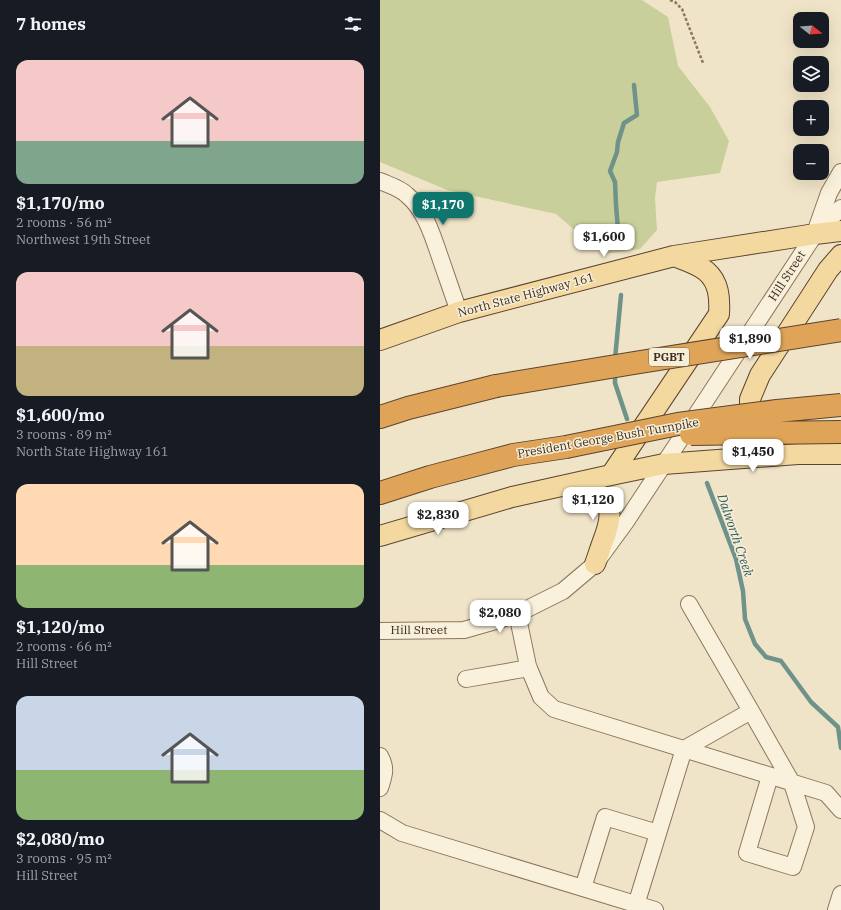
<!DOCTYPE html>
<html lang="en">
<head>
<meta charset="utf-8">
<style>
  body { margin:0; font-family:"IBM Plex Serif",serif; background:#242831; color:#f1f3f6; height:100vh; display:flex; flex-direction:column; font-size:15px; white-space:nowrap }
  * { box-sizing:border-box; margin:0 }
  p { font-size:13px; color:#9ea1a6 }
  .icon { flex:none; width:22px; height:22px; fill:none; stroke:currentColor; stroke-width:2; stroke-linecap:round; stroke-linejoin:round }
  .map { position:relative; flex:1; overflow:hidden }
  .side { display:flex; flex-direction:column; background:#171b24; width:380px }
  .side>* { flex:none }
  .needle { width:26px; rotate:107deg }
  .fabs { position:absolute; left:413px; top:12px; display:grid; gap:8px }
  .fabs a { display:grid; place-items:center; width:36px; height:36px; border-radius:8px; background:#171b24; box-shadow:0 4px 16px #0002; font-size:20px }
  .price { position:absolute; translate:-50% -34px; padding:0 9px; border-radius:8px; background:#fff; color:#222; font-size:13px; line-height:26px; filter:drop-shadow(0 1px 2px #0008) }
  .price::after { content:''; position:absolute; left:50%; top:24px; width:12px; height:9px; margin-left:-6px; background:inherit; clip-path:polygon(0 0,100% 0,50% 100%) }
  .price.current { background:#0f766e; color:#fff }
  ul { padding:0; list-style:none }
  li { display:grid; align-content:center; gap:8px; height:212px; padding:0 16px }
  li span { display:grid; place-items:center; height:124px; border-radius:12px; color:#555 }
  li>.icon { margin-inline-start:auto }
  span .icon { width:72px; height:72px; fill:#fffc; stroke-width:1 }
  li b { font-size:17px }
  h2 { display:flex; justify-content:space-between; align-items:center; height:48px; padding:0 16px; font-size:17px }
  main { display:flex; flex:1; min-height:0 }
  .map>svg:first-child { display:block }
  .green { fill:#c9cf9b }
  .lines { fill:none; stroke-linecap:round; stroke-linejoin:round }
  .stream { stroke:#6f938a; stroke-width:4.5 }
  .minor-casing { stroke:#8d765c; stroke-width:18 }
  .major-casing { stroke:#5b4430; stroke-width:22 }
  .highway-casing { stroke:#5b4430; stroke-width:24 }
  .path { stroke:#8d765c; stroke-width:2.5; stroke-dasharray:3 2; stroke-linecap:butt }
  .minor { stroke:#faf1dc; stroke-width:16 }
  .major { stroke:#f3d9a0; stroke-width:20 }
  .highway { stroke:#e0a458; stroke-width:22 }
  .highway-bridge-casing { stroke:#5b4430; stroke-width:24; stroke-linecap:butt }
  .highway-bridge { stroke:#e0a458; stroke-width:22 }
  .labels { text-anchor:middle; stroke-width:3; stroke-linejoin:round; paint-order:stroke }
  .shield { fill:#f7eed8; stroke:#756857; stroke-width:1 }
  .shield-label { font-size:11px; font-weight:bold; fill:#3d2e20 }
  .street-label { font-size:12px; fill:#3d2e20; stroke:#f7eed8 }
  .water-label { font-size:13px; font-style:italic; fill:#2f5d5a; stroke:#f7eed8 }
</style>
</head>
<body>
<main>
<section class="side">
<h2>7 homes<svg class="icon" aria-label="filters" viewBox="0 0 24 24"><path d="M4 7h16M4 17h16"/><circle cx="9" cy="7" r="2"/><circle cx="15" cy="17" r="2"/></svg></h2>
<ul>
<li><span style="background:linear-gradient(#f6c9c9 65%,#7fa58c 0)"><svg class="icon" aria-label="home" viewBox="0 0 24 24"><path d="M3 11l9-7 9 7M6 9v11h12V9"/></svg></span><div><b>$1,170/mo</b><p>2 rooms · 56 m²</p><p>Northwest 19th Street</p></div></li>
<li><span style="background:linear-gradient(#f6c9c9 60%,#c2b280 0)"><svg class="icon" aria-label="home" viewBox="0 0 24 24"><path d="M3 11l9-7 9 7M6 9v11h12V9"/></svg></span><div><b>$1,600/mo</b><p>3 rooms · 89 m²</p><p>North State Highway 161</p></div></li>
<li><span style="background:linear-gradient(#ffd9b3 65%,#8fb573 0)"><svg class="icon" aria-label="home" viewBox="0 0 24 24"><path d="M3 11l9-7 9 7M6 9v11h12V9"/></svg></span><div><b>$1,120/mo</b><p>2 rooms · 66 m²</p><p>Hill Street</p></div></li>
<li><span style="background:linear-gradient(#c9d6e8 60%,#8fb573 0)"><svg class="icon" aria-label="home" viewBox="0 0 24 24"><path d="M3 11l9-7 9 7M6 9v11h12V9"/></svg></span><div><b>$2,080/mo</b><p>3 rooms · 95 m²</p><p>Hill Street</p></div></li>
</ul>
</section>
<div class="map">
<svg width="461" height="910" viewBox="0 0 461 910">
  <rect width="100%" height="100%" fill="#f0e4c8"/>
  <path class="green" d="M0 0H262L288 17 298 66 330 107 349 141 340 173 277 182 275 198 277 230 260 249 224 254 205 239 176 214 67 190 0 162Z"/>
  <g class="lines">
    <path class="stream" d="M239 242 236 205 235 182 230 171 237 152 238 142 244 123 257 115 254 85
      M235 359 241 295
      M235 373V383L247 419
      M327 483 356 559 363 591 365 619 375 644 386 657 401 661 431 702 458 727 461 748"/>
    <g class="minor-casing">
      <path id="minor" d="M0 181C9 185 20 188 27 195 46 211 53 237 61 260 67 277 73 295 79 312
        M436 230 449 193 461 172
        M309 604 371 711
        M137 613 148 666 161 697 174 709 446 793 461 810
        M0 631 84 630 119 620 145 610 183 591 215 564 245 523 284 464 435 234 461 208
        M86 679 149 668
        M0 756C7 768 4 776 0 788
        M0 820 22 833 275 910
        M203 888 225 817 278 833
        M256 905 304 749 371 711 412 783 426 827 413 867 367 853 390 776
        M456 910 461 894"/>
    </g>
    <g class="major-casing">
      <path id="major" d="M0 340 79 312 294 256 435 234 461 231
        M376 428 370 419V399L380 375 448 270 461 255
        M231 475 339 314C340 298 339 282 326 271 317 264 304 260 294 256
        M192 484C199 487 208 488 215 492 236 503 230 523 223 541 220 549 218 556 215 564
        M0 536 132 497 231 475 284 464 418 454H461"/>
    </g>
    <g class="highway-casing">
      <path id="highway" d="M0 417 28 408 116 386
        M0 493 50 477 133 455 186 447"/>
    </g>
    <path class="path" d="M290 0 295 2 302 9 323 63"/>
    <use href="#minor" class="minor"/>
    <use href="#major" class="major"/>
    <use href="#highway" class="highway"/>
    <g class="highway-bridge-casing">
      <path id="highway-bridge" d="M116 386 254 363 461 330
        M311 434 461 432
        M186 447 298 424 397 411 461 405"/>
    </g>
    <use href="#highway-bridge" class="highway-bridge"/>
  </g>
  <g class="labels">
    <rect class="shield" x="269" y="348" width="40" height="18" rx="3"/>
    <g class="shield-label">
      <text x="289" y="361">PGBT</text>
    </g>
    <g class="street-label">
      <text transform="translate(407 276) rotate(-57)" y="4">Hill Street</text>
      <text transform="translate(146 295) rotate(-15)" y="4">North State Highway 161</text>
      <text transform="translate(228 438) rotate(-10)" y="4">President George Bush Turnpike</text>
      <text x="39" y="634">Hill Street</text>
    </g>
    <g class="water-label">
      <text transform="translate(356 535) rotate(71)" y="5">Dalworth Creek</text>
    </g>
  </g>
</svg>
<div class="fabs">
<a><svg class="needle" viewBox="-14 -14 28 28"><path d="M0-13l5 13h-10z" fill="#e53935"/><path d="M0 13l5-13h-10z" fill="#9ea1a6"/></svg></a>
<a><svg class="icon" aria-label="layers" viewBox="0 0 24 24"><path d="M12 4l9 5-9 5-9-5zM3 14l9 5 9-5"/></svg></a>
<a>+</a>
<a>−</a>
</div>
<b class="price current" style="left:63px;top:226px">$1,170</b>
<b class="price" style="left:224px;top:258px">$1,600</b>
<b class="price" style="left:370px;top:360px">$1,890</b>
<b class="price" style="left:373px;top:473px">$1,450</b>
<b class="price" style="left:213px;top:521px">$1,120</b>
<b class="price" style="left:58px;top:536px">$2,830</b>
<b class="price" style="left:120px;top:634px">$2,080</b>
</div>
</main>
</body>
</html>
